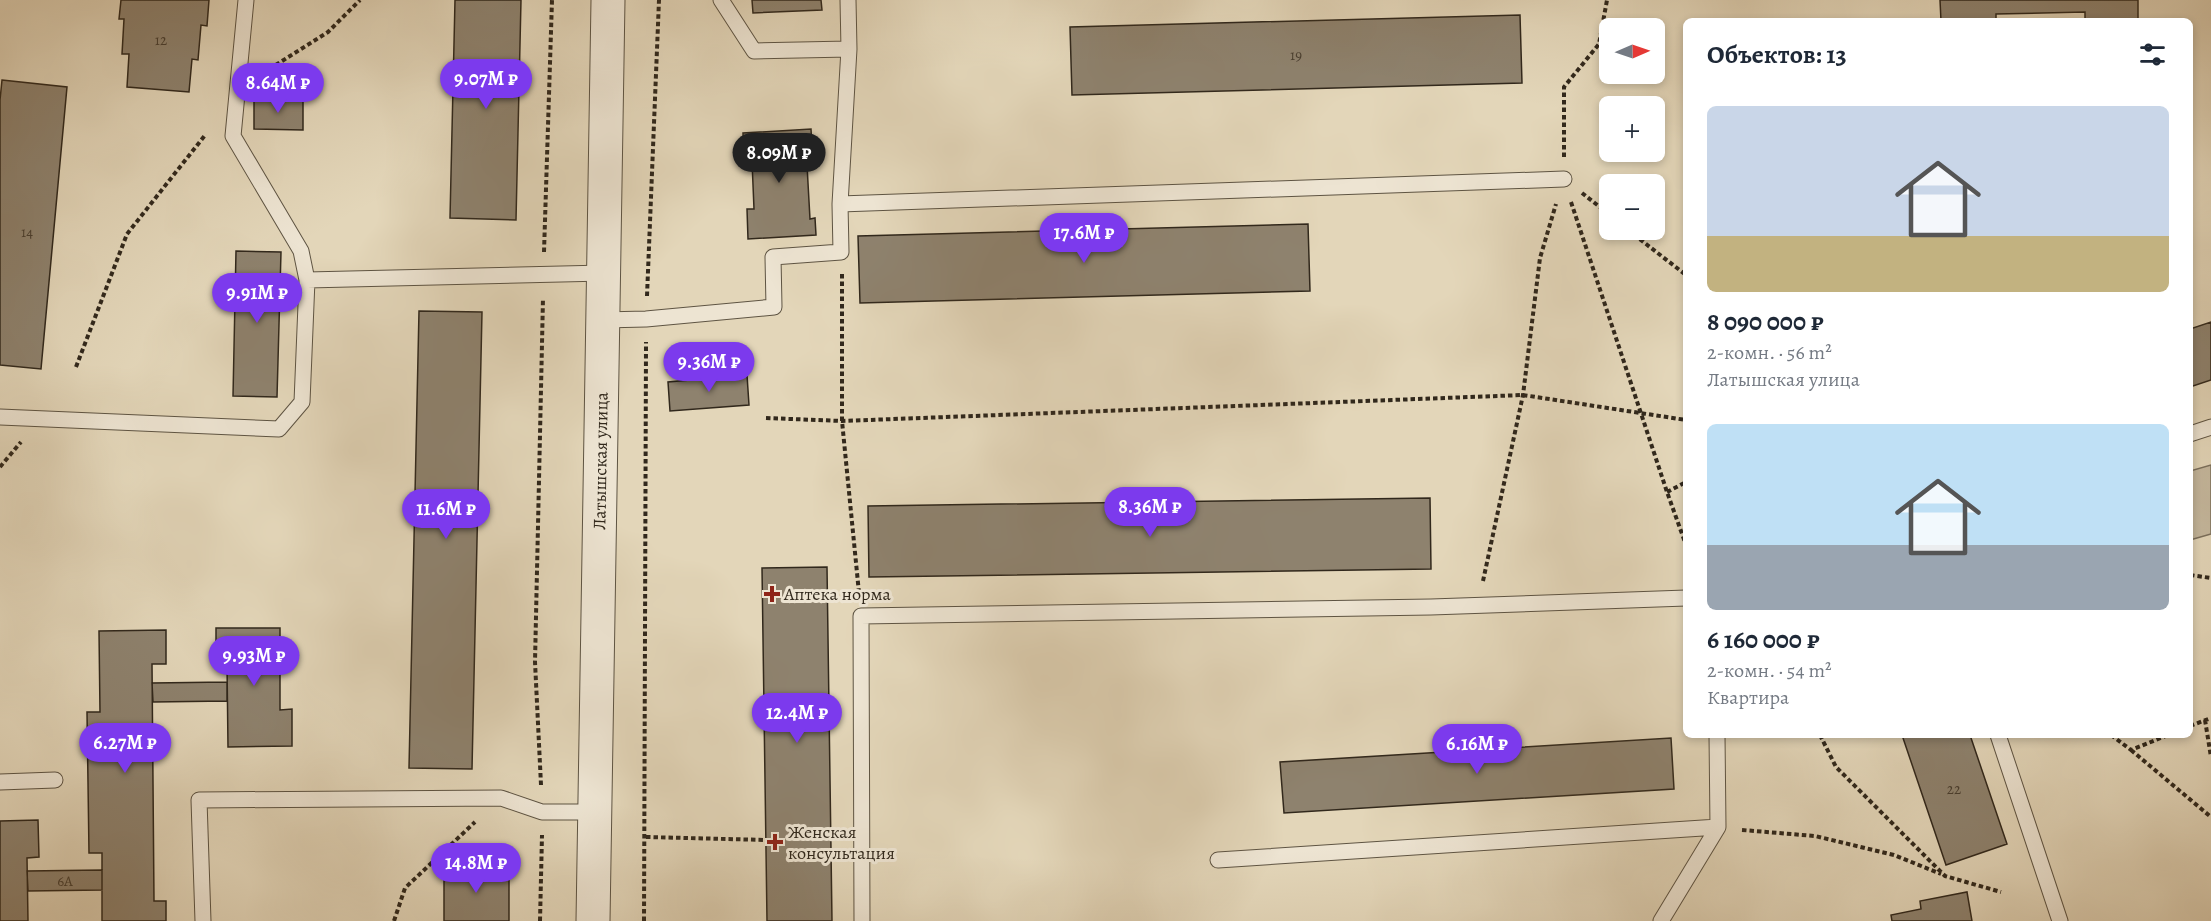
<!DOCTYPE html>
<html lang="ru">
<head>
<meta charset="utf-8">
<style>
  body { margin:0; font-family:Alegreya,serif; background:#f6f6f7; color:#1f2937; height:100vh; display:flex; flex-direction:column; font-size:22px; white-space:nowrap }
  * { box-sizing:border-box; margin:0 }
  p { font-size:20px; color:#747a83 }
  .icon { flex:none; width:33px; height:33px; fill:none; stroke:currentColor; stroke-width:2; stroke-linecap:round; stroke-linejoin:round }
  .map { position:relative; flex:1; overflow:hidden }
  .side { position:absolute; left:1683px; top:18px; width:510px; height:720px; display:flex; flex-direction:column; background:#fff; border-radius:9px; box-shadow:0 3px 9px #0003 }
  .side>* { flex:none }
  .needle { width:39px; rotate:88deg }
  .buttons { position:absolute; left:1599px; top:18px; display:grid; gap:12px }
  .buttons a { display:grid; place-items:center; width:66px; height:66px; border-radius:9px; background:#fff; box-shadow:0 3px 9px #0003; font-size:30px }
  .price { position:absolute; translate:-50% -51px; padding:0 14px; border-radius:21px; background:#7c3aed; color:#fff; font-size:20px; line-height:39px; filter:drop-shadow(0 2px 3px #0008) }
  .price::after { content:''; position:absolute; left:50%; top:36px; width:18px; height:14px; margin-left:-9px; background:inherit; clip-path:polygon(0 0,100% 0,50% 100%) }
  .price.on { background:#222; color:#fff }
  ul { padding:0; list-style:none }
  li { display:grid; align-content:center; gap:12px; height:318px; padding:0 24px }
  li span { display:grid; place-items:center; height:186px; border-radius:9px; color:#555 }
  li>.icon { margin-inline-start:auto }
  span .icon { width:108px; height:108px; fill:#fffc; stroke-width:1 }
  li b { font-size:26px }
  h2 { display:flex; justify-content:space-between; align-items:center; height:72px; padding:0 24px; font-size:26px }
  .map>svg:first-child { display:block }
  .green { fill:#c5b89e; stroke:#7b705d; stroke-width:1.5 }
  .building { fill:#8e826e; stroke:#31281c; stroke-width:1.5 }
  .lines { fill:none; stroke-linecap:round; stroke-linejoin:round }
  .service-casing { stroke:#5e5443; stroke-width:17 }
  .tertiary-casing { stroke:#5e5443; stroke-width:35 }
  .path { stroke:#31281c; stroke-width:4; stroke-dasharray:4.5 3; stroke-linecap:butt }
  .service { stroke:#ede4d2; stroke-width:15 }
  .tertiary { stroke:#ede4d2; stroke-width:33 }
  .poi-dot { fill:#8f2418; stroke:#ede4d2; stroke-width:2 }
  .labels { text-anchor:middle; stroke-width:6; stroke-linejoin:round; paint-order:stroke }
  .number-label { font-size:15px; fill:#483e30 }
  .street-label { font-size:18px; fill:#31281c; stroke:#ede4d2 }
  .poi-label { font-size:18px; fill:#31281c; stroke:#ede4d2; text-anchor:start }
</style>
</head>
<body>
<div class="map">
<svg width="2211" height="921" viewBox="0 0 2211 921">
  <rect width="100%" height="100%" fill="#e3d6b9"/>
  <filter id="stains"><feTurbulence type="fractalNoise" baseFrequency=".00333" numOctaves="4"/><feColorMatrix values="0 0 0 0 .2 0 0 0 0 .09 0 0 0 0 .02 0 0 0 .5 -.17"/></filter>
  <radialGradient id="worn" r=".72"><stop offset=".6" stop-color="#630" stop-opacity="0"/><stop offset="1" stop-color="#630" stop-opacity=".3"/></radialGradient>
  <path class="green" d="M2211 465V534L2190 540V471Z"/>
  <path class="building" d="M121 0H209L207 26 201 25 198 60 192 59 189 92 127 87 129 54H122L124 19H119Z
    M455 0H521L516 220 450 218Z
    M752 0H821L822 10 753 13Z
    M1940 0H2138V21H2085V12L1996 14V21H1941Z
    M1520 15 1522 83 1072 95 1070 27Z
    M2 80 67 87 41 369 0 365V100Z
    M254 98 303 99V130L254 129Z
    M811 129 812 147H806L810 219 815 218 816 235 748 239 747 209H754L752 161H744L743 133Z
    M1308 224 1310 291 860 303 858 236Z
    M236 251 281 252 277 397 233 396Z
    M419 311 482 312 472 769 409 768Z
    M2211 322V380L2190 387V329Z
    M747 375 749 405 670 411 668 382Z
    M1430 498 1431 569 869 577 868 506Z
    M827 567 832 921H767L762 568Z
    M216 628H280V710L292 709V746L228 747 227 664H216Z
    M166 630V664H152L154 901H166V921H102V853H89L87 712H100L99 631Z
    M227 682V701L153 702 152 683Z
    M1902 735H1970L2007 844 1946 865Z
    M1671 738 1674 789 1284 813 1280 762Z
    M38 820 39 857 27 858 28 921H0V821Z
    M444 867 509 868V921H444Z
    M102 870V890L28 891 27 871Z
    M1967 892 1972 921H1892L1891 915 1921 909 1920 901Z"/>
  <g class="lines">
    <g class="service-casing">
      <path id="service" d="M246 0 233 136 301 251 307 280
        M721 0 754 51 849 49 848 0
        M840 204 849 49
        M603 320 646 319 774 307 773 257 841 252 840 204 1564 179
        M0 417 279 429 302 402 307 280 604 273
        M2190 434 2211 427
        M1717 735 1718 827
        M1998 735 2060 921
        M0 782 55 780
        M1218 860 1718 827 1661 921
        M203 921 199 800 501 798 542 812H594
        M862 921 861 616 1431 607 1686 598"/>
    </g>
    <g class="tertiary-casing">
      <g id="tertiary">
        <path id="s1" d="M593 921 608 0"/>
      </g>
    </g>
    <path class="path" d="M263 73 328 32 360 0
      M1564 157V87L1599 44 1607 0
      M1582 193 1610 215
      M1571 202 1667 492 1686 545
      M1628 230 1686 275
      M544 252 552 0
      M842 274V421L859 593
      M647 296 659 0
      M76 367 127 234 206 134
      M766 418 842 421 1523 395 1686 420
      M0 467 21 442
      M1667 492 1686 482
      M2190 575 2211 578
      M1483 581 1523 395 1540 258 1556 204
      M2205 720 2211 757
      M2190 726 2211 718
      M1820 735 1836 767 1945 876 2001 892
      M2111 735 2131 750 2168 735
      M2131 750 2211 817
      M541 785 535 662 543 298
      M1742 830 1815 836 1894 855 1941 874
      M646 837 766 840
      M394 921 405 888 475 822
      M540 921 542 835
      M644 921 646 342"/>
    <use href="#service" class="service"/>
    <use href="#tertiary" class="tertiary"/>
  </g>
  <g class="poi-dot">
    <path d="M769 585h6v6h6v6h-6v6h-6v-6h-6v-6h6z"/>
    <path d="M772 833h6v6h6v6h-6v6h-6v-6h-6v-6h6z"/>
  </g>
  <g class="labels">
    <g class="number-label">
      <text x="161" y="45">12</text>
      <text x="1296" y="60">19</text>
      <text x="27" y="237">14</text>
      <text x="1954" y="794">22</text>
      <text x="65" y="886">6А</text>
    </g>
    <g class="street-label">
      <text dy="6" stroke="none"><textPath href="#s1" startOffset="460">Латышская улица</textPath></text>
    </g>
    <g class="poi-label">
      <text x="784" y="600">Аптека норма</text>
      <text x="788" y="838">Женская<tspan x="788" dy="21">консультация</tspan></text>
    </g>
  </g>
  <rect width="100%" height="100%" filter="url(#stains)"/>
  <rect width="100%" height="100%" fill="url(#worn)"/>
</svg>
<div class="buttons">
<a><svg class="needle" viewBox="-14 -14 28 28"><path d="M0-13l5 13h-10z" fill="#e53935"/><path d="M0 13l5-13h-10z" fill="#747a83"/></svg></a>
<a>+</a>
<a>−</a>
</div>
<b class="price" style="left:486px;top:110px">9.07M ₽</b>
<b class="price" style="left:278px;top:114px">8.64M ₽</b>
<b class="price on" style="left:779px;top:184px">8.09M ₽</b>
<b class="price" style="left:1084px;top:264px">17.6M ₽</b>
<b class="price" style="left:257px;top:324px">9.91M ₽</b>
<b class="price" style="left:709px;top:393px">9.36M ₽</b>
<b class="price" style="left:1150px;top:538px">8.36M ₽</b>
<b class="price" style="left:446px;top:540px">11.6M ₽</b>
<b class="price" style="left:254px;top:687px">9.93M ₽</b>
<b class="price" style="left:797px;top:744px">12.4M ₽</b>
<b class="price" style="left:125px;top:774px">6.27M ₽</b>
<b class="price" style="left:1477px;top:775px">6.16M ₽</b>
<b class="price" style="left:476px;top:894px">14.8M ₽</b>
<section class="side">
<h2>Объектов: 13<svg class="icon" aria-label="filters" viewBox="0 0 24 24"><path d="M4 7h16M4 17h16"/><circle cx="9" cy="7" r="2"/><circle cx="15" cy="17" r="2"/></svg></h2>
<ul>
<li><span style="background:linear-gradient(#c9d6e8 70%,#c2b280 0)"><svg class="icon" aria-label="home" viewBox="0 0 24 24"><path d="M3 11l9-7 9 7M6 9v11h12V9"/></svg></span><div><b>8 090 000 ₽</b><p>2-комн. · 56 m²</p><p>Латышская улица</p></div></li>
<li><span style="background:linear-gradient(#bfe0f5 65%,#9aa5b1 0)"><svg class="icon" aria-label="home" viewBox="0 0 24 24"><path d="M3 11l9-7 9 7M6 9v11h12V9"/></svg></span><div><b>6 160 000 ₽</b><p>2-комн. · 54 m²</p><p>Квартира</p></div></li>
</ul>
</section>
</div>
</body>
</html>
